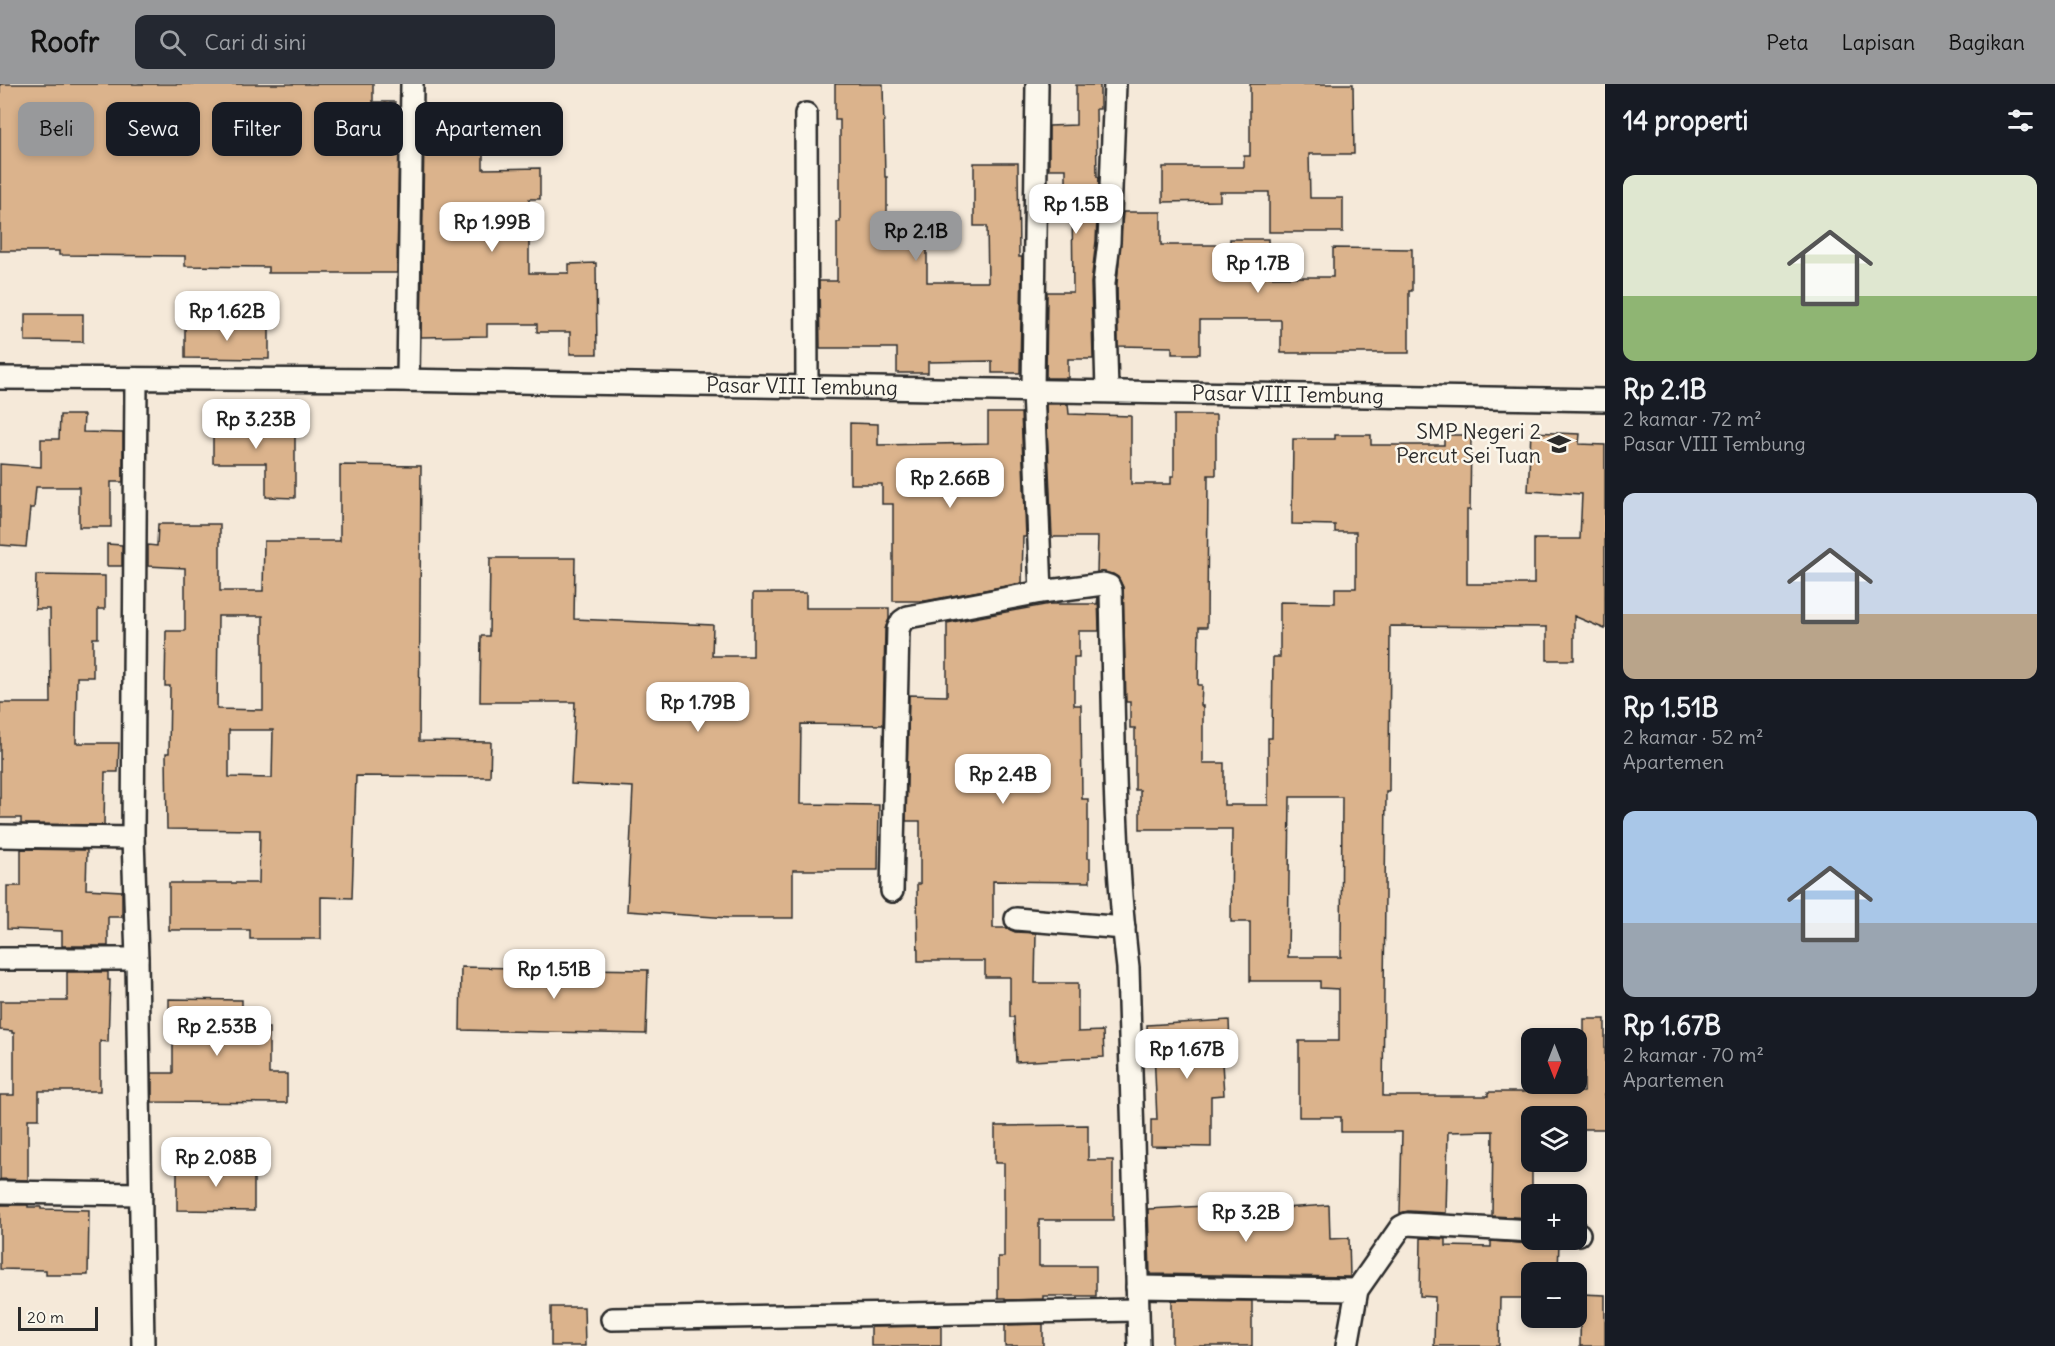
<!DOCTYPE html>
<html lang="id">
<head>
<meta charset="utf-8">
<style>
  body { margin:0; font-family:Delius,sans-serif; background:#242831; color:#f1f3f6; height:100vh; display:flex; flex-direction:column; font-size:22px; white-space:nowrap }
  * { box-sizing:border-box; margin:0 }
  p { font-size:20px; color:#9ea1a6 }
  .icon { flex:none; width:33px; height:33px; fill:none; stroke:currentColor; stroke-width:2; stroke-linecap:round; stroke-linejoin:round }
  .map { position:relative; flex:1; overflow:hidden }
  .drawer { display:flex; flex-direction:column; background:#171b24; width:450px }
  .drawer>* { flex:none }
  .top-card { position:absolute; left:18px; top:18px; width:570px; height:54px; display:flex; gap:12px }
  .needle { width:39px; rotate:180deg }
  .buttons { position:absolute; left:1521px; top:944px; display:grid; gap:12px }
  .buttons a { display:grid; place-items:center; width:66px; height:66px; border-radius:12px; background:#171b24; box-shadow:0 3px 9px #0003; font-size:30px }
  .scale { position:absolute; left:18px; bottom:15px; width:80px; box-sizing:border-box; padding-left:6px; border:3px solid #2b2b2b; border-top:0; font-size:16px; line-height:21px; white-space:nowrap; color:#2b2b2b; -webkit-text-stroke:4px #fbf7ec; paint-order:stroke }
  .price { position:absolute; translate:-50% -51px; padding:0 14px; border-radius:12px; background:#fff; color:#222; font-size:20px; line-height:39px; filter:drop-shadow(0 2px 3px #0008) }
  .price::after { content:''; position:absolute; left:50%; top:36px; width:18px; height:14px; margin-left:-9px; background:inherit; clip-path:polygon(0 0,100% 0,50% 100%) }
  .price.active { background:#98999b; color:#111 }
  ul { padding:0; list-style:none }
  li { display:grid; align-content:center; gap:12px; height:318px; padding:0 18px }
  li span { display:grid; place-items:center; height:186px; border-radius:12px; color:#555 }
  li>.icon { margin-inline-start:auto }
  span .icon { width:108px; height:108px; fill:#fffc; stroke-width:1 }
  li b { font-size:26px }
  h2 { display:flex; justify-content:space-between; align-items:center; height:72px; padding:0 18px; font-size:26px }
  .tag { padding:0 21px; border-radius:12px; background:#171b24; box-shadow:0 3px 9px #0003; font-size:21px; line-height:54px }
  .tag.active { background:#98999b; color:#111 }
  header { display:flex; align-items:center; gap:36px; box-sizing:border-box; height:84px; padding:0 30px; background:#98999b; color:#111 }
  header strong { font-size:28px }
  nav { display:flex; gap:33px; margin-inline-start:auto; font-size:21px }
  .search { width:420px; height:54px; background:#242831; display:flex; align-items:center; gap:15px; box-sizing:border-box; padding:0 21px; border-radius:12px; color:#9ea1a6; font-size:22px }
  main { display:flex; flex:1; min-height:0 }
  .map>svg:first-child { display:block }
  .building { fill:#dbb38c; stroke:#2b2b2b; stroke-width:1.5; fill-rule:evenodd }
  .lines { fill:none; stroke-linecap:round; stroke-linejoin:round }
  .street-casing { stroke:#2b2b2b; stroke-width:26 }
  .street { stroke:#fbf7ec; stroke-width:21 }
  .labels { text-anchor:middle; stroke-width:5; stroke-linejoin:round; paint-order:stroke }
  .street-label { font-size:21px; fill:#2b2b2b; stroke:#fbf7ec }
  .poi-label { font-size:21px; fill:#2b2b2b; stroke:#fbf7ec; text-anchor:end }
</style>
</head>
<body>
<header>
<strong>Roofr</strong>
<div class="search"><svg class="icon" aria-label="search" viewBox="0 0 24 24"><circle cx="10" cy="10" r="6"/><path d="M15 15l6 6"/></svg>Cari di sini</div>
<nav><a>Peta</a><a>Lapisan</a><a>Bagikan</a></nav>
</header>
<main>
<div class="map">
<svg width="1605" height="1262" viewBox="0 0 1605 1262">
  <rect width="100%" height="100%" fill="#f5e9d9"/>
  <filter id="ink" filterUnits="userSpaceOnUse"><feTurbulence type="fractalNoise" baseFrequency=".0167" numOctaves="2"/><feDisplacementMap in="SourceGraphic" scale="12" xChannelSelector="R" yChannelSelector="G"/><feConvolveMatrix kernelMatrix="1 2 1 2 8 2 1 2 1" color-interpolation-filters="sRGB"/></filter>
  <g filter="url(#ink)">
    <path class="building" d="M0 0H373V18H395V52H399L397 189H268V183L185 182V172L59 171V167H0Z
      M835 0H883L885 93H887V151L927 150V198H988L987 142H974V79H1018L1019 173H1022L1020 289H992V277L928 278V289H897V264H820L819 197H837V138H840V36H835Z
      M1250 0H1353L1354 70H1309L1310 114H1343V148H1269V108H1220V117L1163 118V83H1244V72H1250Z
      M1076 1H1100V25H1096L1097 93H1099L1096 157 1091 199 1093 275H1068V294H1046L1047 208H1073L1072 116H1066V85H1049V42L1076 41Z
      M424 52H483V85L540 84V115H529V189H569V180L596 179 597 270H570V248H537V240H487V252L421 253Z
      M1123 128H1161V161H1230V155H1268L1269 193H1333V164L1412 165V207H1409V269H1281V236H1200V270H1172V263L1118 262 1117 200Z
      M25 230H83V258L25 257Z
      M185 241H269V275L185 274Z
      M1046 320H1068L1069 330 1131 332V400H1171V392H1174V331H1216V391H1208L1207 543H1199L1198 601H1202L1201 622H1203V679H1224V721H1268V654H1272L1273 573H1280V518L1335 519V504H1356V448H1335V441L1292 440 1293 355H1335V351H1371V361H1444V351H1471L1470 426H1467V500H1534V455H1580L1582 410 1528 407 1531 348 1580 350 1579 360 1605 361V545L1574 532V576H1547V543L1390 542 1389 708H1386L1383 1012H1488V1008H1584V935H1605V1045H1576V1032H1532V1134L1492 1132 1493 1047 1448 1048 1446 1129 1408 1127 1400 1129 1402 1048H1341V1033H1299V957H1339V905L1320 904V897H1250V838H1231L1232 745H1140V706H1135V644H1130V618H1126L1123 503 1118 493 1113 490 1097 488 1098 453H1052ZM1290 713H1342L1341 873H1288Z
      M213 329 261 330V351H295V414L266 413V379H213Z
      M988 329H1021L1026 453H1023L1022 499 925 517H893V420H882V400H850V339L878 340V361L988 359Z
      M60 331H84L83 348 123 349V398H111V443H79V403H36L34 424H30L26 463 0 461V380L41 383V355H59Z
      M340 381 421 382 419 657 491 658 490 693 356 692 352 814 321 813V855H250V846H169V799H259L260 746 167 745 166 669H169L170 602H165L166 547H185V484L148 482V461L157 462 158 440H220V507H263L264 457H340ZM218 532H263V626L217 625ZM229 646H273L272 694 229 693Z
      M107 460 122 461V482H107Z
      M490 474H575L574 535 713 541 712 572H753V509H806V524H889V535L885 545 883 641 801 640 800 720 879 721 878 786H793V834H729L627 827 633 703 571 700 575 618H480L481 552H489Z
      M36 491 105 492V525H98V554H93V593H77L76 659H119L118 688H105L104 741 21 740V734H0V619H51L50 525H35Z
      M1098 513 1099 547H1079V573H1074V621H1081L1082 715H1088V774H1090V798L993 797V844H1008L1015 848 1036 849 1035 899H1078V948L1103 947 1104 973 1016 978 1014 933H1010V893H985V877H918L917 800H920V737H906L909 611 947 612V539L1050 520H1097Z
      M21 765 87 766 86 805 122 807V833H108V862H62V847L7 845V802H21Z
      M461 883 648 886 646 950 460 946Z
      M67 888H108V896H110L108 958 100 957V1007H39V1035H28V1096L0 1095V1011H14V949H12V947L0 946V917H67Z
      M169 915 242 916V943L269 944V990H287V1019L152 1018V989H173V950H169Z
      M1229 936 1230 962 1221 963 1224 1011 1211 1012V1063L1151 1062V1036H1157L1154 966H1148L1147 941Z
      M1088 1041V1076H1113V1136H1039V1182H1096V1212H1043V1215L1005 1216V1214H998V1173H1004V1079H995V1042Z
      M177 1081 254 1082V1127L177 1126Z
      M0 1121H28V1123H41V1125L89 1126 88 1191H46V1186L0 1185Z
      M1329 1121 1330 1155 1349 1154 1350 1193 1150 1190 1148 1125 1205 1122V1127L1252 1125 1253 1126Z
      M1421 1154 1446 1155V1162L1491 1163V1157L1531 1160 1559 1158 1558 1188H1532V1195H1526V1214H1500L1499 1262H1434L1435 1213 1420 1212Z
      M1581 1210 1605 1211V1262H1580Z
      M1172 1216 1252 1217V1262H1172Z
      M551 1223H584L585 1262H551Z
      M1043 1240V1262H1005V1241Z
      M941 1242V1262H871V1243Z"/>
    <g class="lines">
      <g class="street-casing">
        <g id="street">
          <path d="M1037 0 1033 306 1041 508"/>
          <path d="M806 30 807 303"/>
          <path id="s1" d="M0 294 396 296 1605 316"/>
          <path d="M136 295 133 754 137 875 143 1262"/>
          <path d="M408 296 412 0"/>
          <path d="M1107 307 1104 199 1109 158 1115 0"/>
          <path d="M0 752 133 754"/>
          <path d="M892 807 898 545 902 537 908 533 1041 508 1103 500 1109 502 1111 507C1114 632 1113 759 1128 884L1139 1262"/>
          <path d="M1016 835 1124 844"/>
          <path d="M0 875H137"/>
          <path d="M0 1108 141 1110"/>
          <path d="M1576 1149 1579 1150"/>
          <path d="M1137 1203 1357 1206"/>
          <path d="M612 1235 1137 1226"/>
          <path d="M1347 1262 1357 1206 1401 1143 1407 1140 1532 1147"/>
        </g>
      </g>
      <use href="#street" class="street"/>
    </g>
  </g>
  <defs>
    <g id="school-bare" transform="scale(1.8)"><path d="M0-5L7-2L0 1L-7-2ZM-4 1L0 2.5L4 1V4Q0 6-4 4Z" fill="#2b2b2b" stroke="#fbf7ec" stroke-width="2.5" paint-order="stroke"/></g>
  </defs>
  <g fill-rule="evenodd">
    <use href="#school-bare" x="1559" y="360"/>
  </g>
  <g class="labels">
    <g class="street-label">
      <text dy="7" stroke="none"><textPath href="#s1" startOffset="802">Pasar VIII Tembung</textPath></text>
      <text dy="7" stroke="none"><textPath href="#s1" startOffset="1288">Pasar VIII Tembung</textPath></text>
    </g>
    <g class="poi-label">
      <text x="1541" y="355">SMP Negeri 2<tspan x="1541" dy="24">Percut Sei Tuan</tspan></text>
    </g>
  </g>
</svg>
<div class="buttons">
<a><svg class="needle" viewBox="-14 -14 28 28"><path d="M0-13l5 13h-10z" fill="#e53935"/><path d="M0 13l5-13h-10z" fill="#9ea1a6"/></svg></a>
<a><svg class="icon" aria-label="layers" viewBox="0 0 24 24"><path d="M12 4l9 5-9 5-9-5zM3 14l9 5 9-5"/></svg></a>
<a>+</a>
<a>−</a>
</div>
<div class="scale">20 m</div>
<b class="price" style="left:1076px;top:151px">Rp 1.5B</b>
<b class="price" style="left:492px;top:169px">Rp 1.99B</b>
<b class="price active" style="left:916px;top:178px">Rp 2.1B</b>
<b class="price" style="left:1258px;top:210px">Rp 1.7B</b>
<b class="price" style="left:227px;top:258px">Rp 1.62B</b>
<b class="price" style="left:256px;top:366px">Rp 3.23B</b>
<b class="price" style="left:950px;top:425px">Rp 2.66B</b>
<b class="price" style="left:698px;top:649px">Rp 1.79B</b>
<b class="price" style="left:1003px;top:721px">Rp 2.4B</b>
<b class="price" style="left:554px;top:916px">Rp 1.51B</b>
<b class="price" style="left:217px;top:973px">Rp 2.53B</b>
<b class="price" style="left:1187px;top:996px">Rp 1.67B</b>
<b class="price" style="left:216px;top:1104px">Rp 2.08B</b>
<b class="price" style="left:1246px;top:1159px">Rp 3.2B</b>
<div class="top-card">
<a class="tag active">Beli</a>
<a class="tag">Sewa</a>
<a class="tag">Filter</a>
<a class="tag">Baru</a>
<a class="tag">Apartemen</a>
</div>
</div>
<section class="drawer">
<h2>14 properti<svg class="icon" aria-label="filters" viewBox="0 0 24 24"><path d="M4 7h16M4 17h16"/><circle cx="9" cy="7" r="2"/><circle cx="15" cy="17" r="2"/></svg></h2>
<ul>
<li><span style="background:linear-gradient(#dfe7d0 65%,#8fb573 0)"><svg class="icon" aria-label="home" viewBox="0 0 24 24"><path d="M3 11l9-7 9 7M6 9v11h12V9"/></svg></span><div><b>Rp 2.1B</b><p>2 kamar · 72 m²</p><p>Pasar VIII Tembung</p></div></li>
<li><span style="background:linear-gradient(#c9d6e8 65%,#b9a48a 0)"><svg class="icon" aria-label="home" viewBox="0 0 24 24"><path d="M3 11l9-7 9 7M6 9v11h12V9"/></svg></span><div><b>Rp 1.51B</b><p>2 kamar · 52 m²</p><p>Apartemen</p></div></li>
<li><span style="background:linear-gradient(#a9c7e8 60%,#9aa5b1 0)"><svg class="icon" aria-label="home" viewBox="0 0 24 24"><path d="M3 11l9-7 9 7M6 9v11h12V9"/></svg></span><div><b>Rp 1.67B</b><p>2 kamar · 70 m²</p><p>Apartemen</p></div></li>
</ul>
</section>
</main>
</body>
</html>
